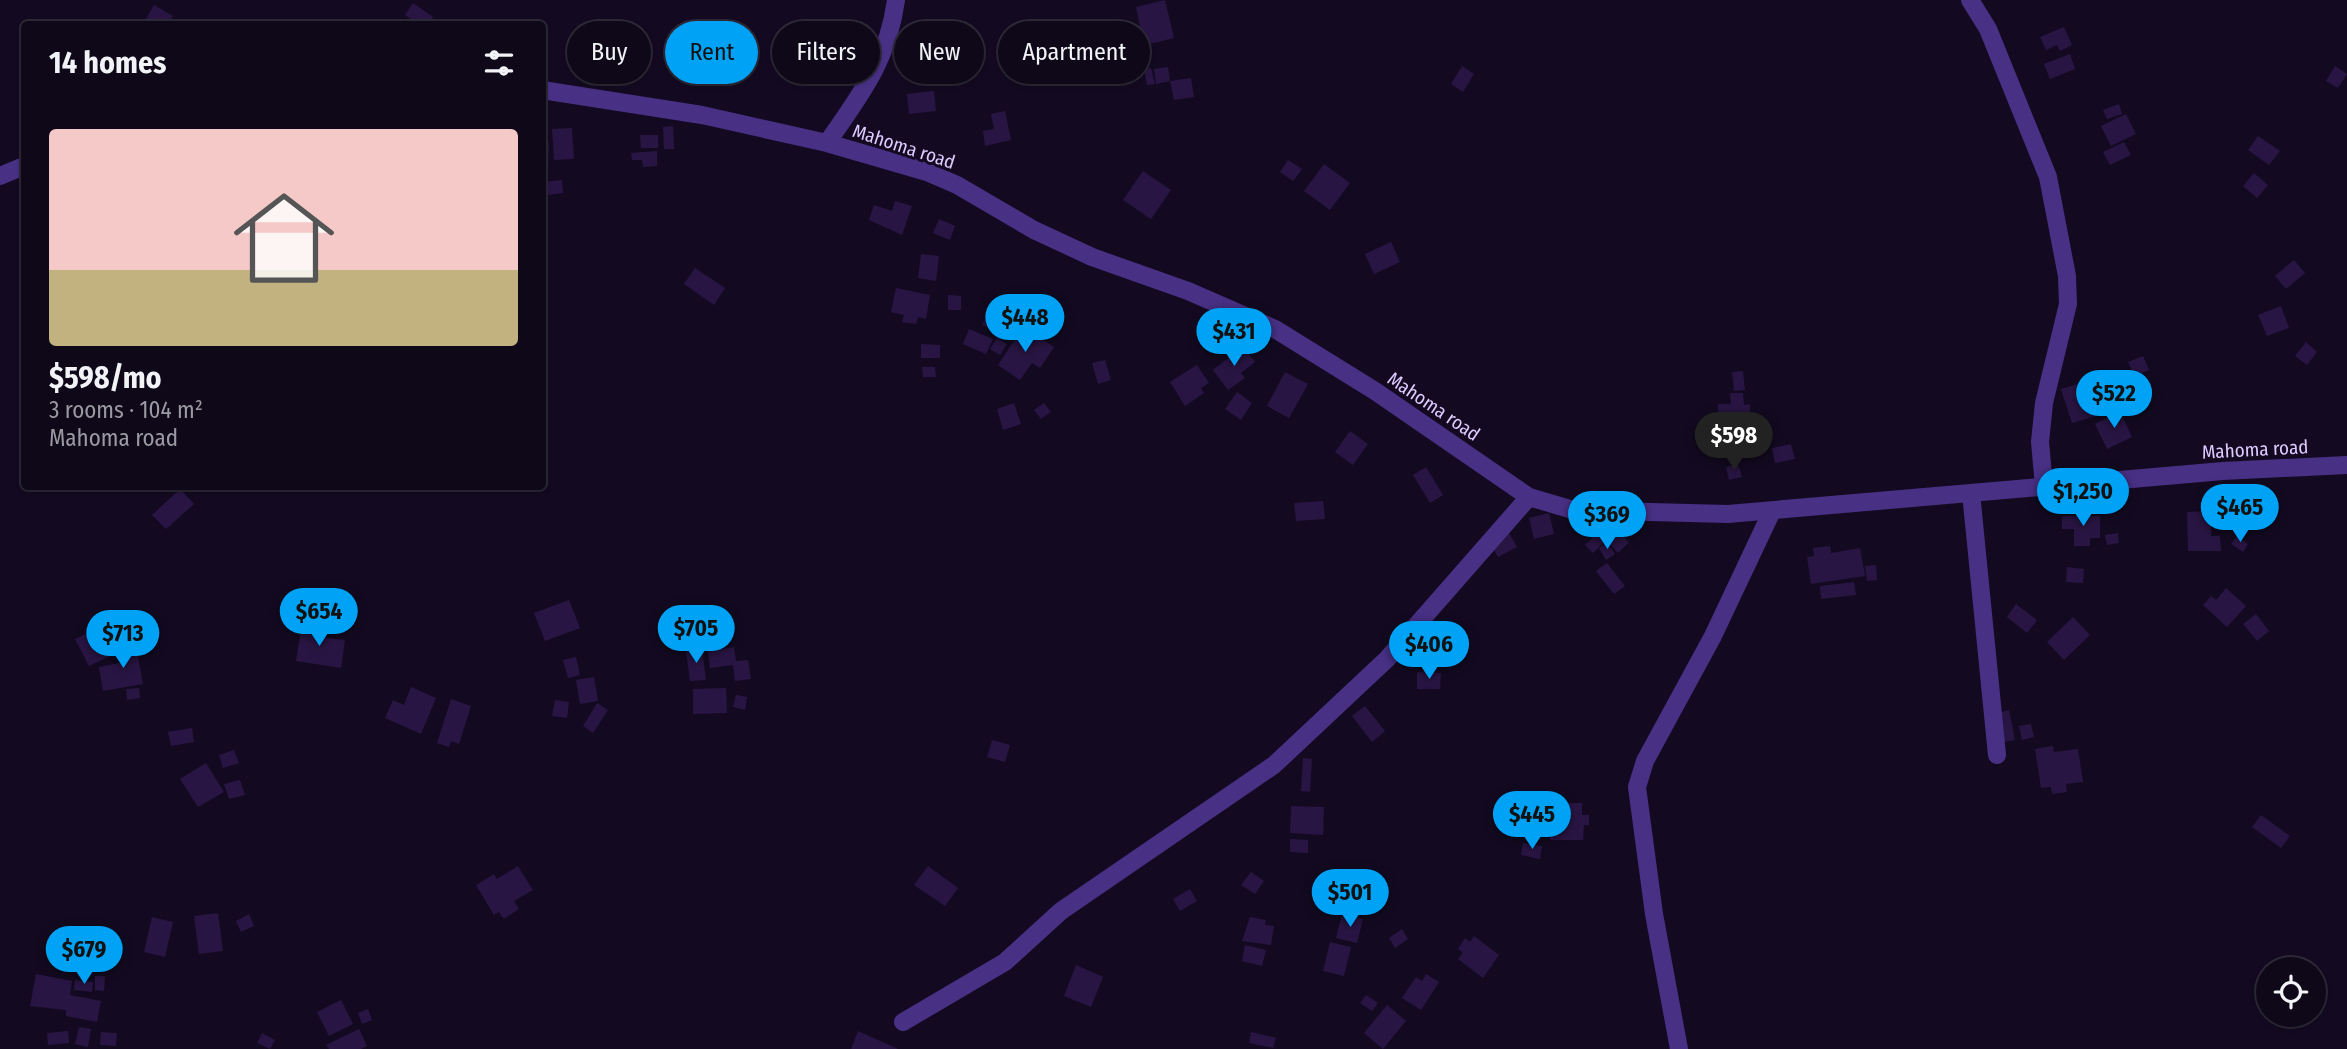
<!DOCTYPE html>
<html lang="en">
<head>
<meta charset="utf-8">
<style>
  body { margin:0; font-family:"Fira Sans Condensed",sans-serif; background:#171122; color:#f1f3f6; height:100vh; display:flex; flex-direction:column; font-size:26px; white-space:nowrap }
  * { box-sizing:border-box; margin:0 }
  p { font-size:23px; color:#9b9aa2 }
  .icon { flex:none; width:38px; height:38px; fill:none; stroke:currentColor; stroke-width:2; stroke-linecap:round; stroke-linejoin:round }
  .map { position:relative; flex:1; overflow:hidden }
  .panel { position:absolute; left:21px; top:21px; width:525px; height:469px; display:flex; flex-direction:column; background:#0e0819; border-radius:7px; box-shadow:0 2px 5px #0004,0 0 0 2px #2e2938 }
  .panel>* { flex:none }
  .top-card { position:absolute; left:567px; top:21px; width:665px; height:63px; display:flex; gap:14px }
  .fabs { position:absolute; left:2256px; top:957px; display:grid; gap:14px }
  .fabs a { display:grid; place-items:center; width:70px; height:70px; border-radius:50%; background:#0e0819; box-shadow:0 2px 5px #0004,0 0 0 2px #2e2938; font-size:35px }
  .price { position:absolute; translate:-50% -60px; padding:0 16px; border-radius:24px; background:#00a2f5; color:#111; font-size:23px; line-height:46px; filter:drop-shadow(0 2px 4px #0008) }
  .price::after { content:''; position:absolute; left:50%; top:42px; width:21px; height:16px; margin-left:-10px; background:inherit; clip-path:polygon(0 0,100% 0,50% 100%) }
  .price.active { background:#222; color:#fff }
  ul { padding:0; list-style:none }
  li { display:grid; align-content:center; gap:14px; height:371px; padding:0 28px }
  li span { display:grid; place-items:center; height:217px; border-radius:7px; color:#555 }
  li>.icon { margin-inline-start:auto }
  span .icon { width:126px; height:126px; fill:#fffc; stroke-width:1 }
  li b { font-size:30px }
  h2 { display:flex; justify-content:space-between; align-items:center; height:84px; padding:0 28px; font-size:30px }
  .pill { padding:0 24px; border-radius:32px; background:#0e0819; box-shadow:0 2px 5px #0004,0 0 0 2px #2e2938; font-size:24px; line-height:63px }
  .pill.active { background:#00a2f5; color:#111 }
  .map>svg:first-child { display:block }
  .building { fill:#291543 }
  .lines { fill:none; stroke-linecap:round; stroke-linejoin:round }
  .minor { stroke:#483085; stroke-width:18 }
  .labels { text-anchor:middle; stroke-width:6; stroke-linejoin:round; paint-order:stroke }
  .street-label { font-size:19px; fill:#ddcaff; stroke:#130a21 }
</style>
</head>
<body>
<div class="map">
<svg width="2347" height="1049" viewBox="0 0 2347 1049">
  <rect width="100%" height="100%" fill="#130a21"/>
  <path class="building" d="M1165 0 1174 38 1137 47 1133 28 1140 27 1136 7Z
    M413 3 433 17 428 24H418L405 15Z
    M154 5 173 16 168 24H143Z
    M958 24 979 50 961 64 951 53 945 58 934 44Z
    M2064 27 2072 45 2060 51 2057 45 2046 50 2040 37Z
    M1123 45 1126 59 1111 63 1114 75 1102 78 1096 51Z
    M2070 54 2075 69 2050 79 2044 64Z
    M1462 66 1474 74 1463 92 1451 84Z
    M2335 66 2347 74 2338 88 2326 81Z
    M1168 67 1170 81 1156 84 1154 69Z
    M1151 68 1155 84 1147 85 1144 69Z
    M1191 78 1194 97 1174 100 1170 81Z
    M934 91 936 111 909 114 907 94Z
    M2119 104 2122 114 2107 119 2103 110Z
    M1005 111 1011 140 985 146 983 131 994 129 991 114Z
    M2126 114 2136 134 2111 146 2101 126Z
    M673 126 674 149H664L663 127Z
    M572 128 574 159 554 160 552 129Z
    M640 135H658V148H641Z
    M2258 136 2280 151 2269 165 2248 150Z
    M2124 142 2131 155 2110 165 2103 152Z
    M542 143H549L548 172H542Z
    M657 151V166L643 167 642 160H632L631 153Z
    M1288 160 1302 169 1293 181 1280 172Z
    M1324 164 1350 183 1330 210 1304 191Z
    M1143 171 1171 190 1151 219 1123 200Z
    M2254 173 2268 185 2257 198 2243 186Z
    M562 180 563 193 547 195 545 182Z
    M895 201 912 206 902 235 869 220 874 205 892 211Z
    M939 219 955 226 950 240 933 233Z
    M1391 242 1400 262 1374 274 1365 254Z
    M921 254 939 256 936 281 918 278Z
    M2294 260 2305 273 2286 289 2275 276Z
    M695 268 725 288 714 305 684 284Z
    M896 288 930 295 926 319 918 317 916 324 902 322 904 315 891 312Z
    M948 295 961 296V310H948Z
    M992 302 1018 313 1007 336 982 325Z
    M2281 306 2289 328 2267 336 2258 315Z
    M1023 327 1054 347 1040 368 1032 363 1020 380 998 365Z
    M969 329 993 339 986 354 963 344Z
    M997 338 1007 344 1000 355 990 349Z
    M2306 342 2317 352 2307 365 2295 356Z
    M921 344 940 345V358H921Z
    M1243 346 1255 362 1241 373 1245 378 1228 390 1213 370Z
    M2143 356 2149 370 2134 376 2128 362Z
    M1105 360 1111 380 1098 384 1092 363Z
    M1197 365 1209 383 1201 388 1204 393 1185 406 1170 382Z
    M922 367H935L936 377H923Z
    M1743 371 1745 390 1734 391 1732 372Z
    M1285 372 1308 384 1289 418 1267 406Z
    M2085 382 2096 416 2072 423 2061 389Z
    M1237 392 1252 403 1241 420 1225 409Z
    M1730 393H1743L1744 405 1750 404V420H1735V426H1719L1718 404H1731Z
    M1014 403 1021 424 1003 430 997 409Z
    M1044 403 1051 412 1041 419 1034 410Z
    M2120 411 2132 437 2107 449 2095 424Z
    M1350 431 1368 444 1353 465 1335 452Z
    M1791 444 1795 459 1775 463 1772 448Z
    M1738 464 1742 477 1729 480 1726 467Z
    M1426 467 1443 495 1430 503 1413 475Z
    M180 489 194 504 166 529 152 515Z
    M1323 501 1325 519 1296 521 1294 503Z
    M2211 511V536H2220L2221 551H2188L2187 512Z
    M1549 513 1554 534 1534 539 1529 518Z
    M2062 516H2100V538H2090V546H2074V529H2062Z
    M1609 521 1629 542 1618 553 1606 540 1593 553 1585 545Z
    M1509 533 1517 547 1498 557 1490 543Z
    M2118 533 2119 543 2107 545 2105 535Z
    M2237 536 2248 544 2243 552 2231 544Z
    M1607 543 1615 554 1606 560 1599 548Z
    M1830 546 1831 553 1860 548 1865 576 1811 584 1807 557 1814 556 1813 548Z
    M1607 563 1625 586 1614 594 1596 571Z
    M1876 565 1877 580 1867 581 1865 566Z
    M2067 567 2084 569 2083 583 2066 582Z
    M1854 582 1856 595 1821 599 1820 586Z
    M2226 588 2246 606 2227 627 2203 605 2211 596 2216 600Z
    M569 600 580 628 545 641 534 613Z
    M2016 604 2037 620 2027 633 2007 617Z
    M2256 614 2269 631 2257 641 2243 624Z
    M2073 617 2090 635 2064 660 2047 642Z
    M302 623 319 625 318 637 345 640 341 668 296 661Z
    M104 625 117 653 89 666 75 639Z
    M1410 637 1438 639 1436 667 1408 665Z
    M135 641 143 684 103 691 99 667 124 662 120 643Z
    M734 647 736 661 748 660 751 679 735 681 733 665 710 668 708 651Z
    M702 649 706 680 690 681 686 651Z
    M576 657 580 675 568 678 563 660Z
    M1417 672 1441 673 1440 689H1417Z
    M594 677 598 701 580 704 576 680Z
    M411 687 436 698 421 734 385 718 393 700 404 705Z
    M139 688 140 698 127 700 126 689Z
    M726 688 727 713 693 714V689Z
    M736 695 747 697 745 710 733 707Z
    M451 699 471 706 459 744 451 741 449 747 437 743Z
    M555 700 569 702 567 718 552 716Z
    M597 703 608 710 593 733 583 726Z
    M1365 706 1385 731 1372 742 1352 716Z
    M2009 710 2015 740 2004 742 1998 713Z
    M2031 724 2034 737 2022 740 2019 726Z
    M192 728 194 742 171 746 168 732Z
    M992 740 1010 745 1005 762 987 757Z
    M2053 746 2054 752 2078 749 2083 782 2066 784 2067 792 2052 794 2051 787 2041 788 2035 749Z
    M234 750 239 763 223 768 219 755Z
    M1303 758 1312 759 1310 792 1301 791Z
    M206 763 224 792 198 807 180 779Z
    M240 780 245 795 229 799 224 784Z
    M1560 803H1582V815H1589V825H1584L1583 840H1550V817L1559 818Z
    M1291 806 1324 807 1323 835 1290 833Z
    M2261 815 2290 836 2281 848 2252 827Z
    M1290 839 1308 840V853L1290 852Z
    M1523 843 1542 846 1540 859 1521 855Z
    M518 866 533 890 514 901 519 909 504 919 499 912 494 915 476 885 494 874 497 879Z
    M928 866 958 888 945 906 914 885Z
    M1251 872 1264 881 1255 894 1241 885Z
    M1190 889 1197 901 1180 911 1173 899Z
    M218 913 223 951 199 954 194 916Z
    M249 914 254 926 241 932 236 921Z
    M1342 914 1363 919 1357 943 1336 938Z
    M152 917 173 922 165 957 144 952Z
    M1250 917 1266 920 1265 925 1274 926 1271 945 1242 941Z
    M1402 929 1408 939 1395 948 1389 938Z
    M1474 936 1499 955 1483 978 1458 959 1463 953 1458 949 1465 938 1470 942Z
    M1330 942 1351 947 1344 976 1323 971Z
    M1245 945 1266 950 1262 966 1242 961Z
    M1076 965 1103 977 1091 1007 1064 996Z
    M36 974 72 981 70 995 101 1001 97 1022 66 1016V1010L30 1006Z
    M1426 974 1439 982 1421 1010 1402 998 1416 977 1422 981Z
    M95 976H105L104 991 95 990Z
    M75 980 93 982 92 992 74 990Z
    M1366 995 1378 1003 1372 1011 1360 1003Z
    M341 1000 353 1024 329 1036 317 1012Z
    M1387 1005 1406 1021 1383 1049 1364 1033Z
    M368 1009 372 1020 362 1024 358 1013Z
    M79 1027 91 1029 88 1047 75 1044Z
    M359 1029 367 1046 361 1049H329L326 1045Z
    M68 1031 69 1043 48 1045 47 1033Z
    M858 1031 898 1049H851Z
    M101 1032 117 1033 116 1046 100 1045Z
    M1251 1032 1276 1038 1273 1048 1249 1043Z
    M262 1033 275 1040 270 1049 257 1043Z"/>
  <g class="lines">
    <path class="minor" d="M1970 0 1988 29 2048 177 2067 276 2068 304 2044 403 2040 442 2044 486
      M542 90 702 115 827 143 927 172 957 185 1034 230 1092 257 1188 291 1275 329 1375 391 1529 497 1573 510 1728 514 2223 471 2347 465
      M827 143C861 94 888 60 896 0
      M0 176 24 166
      M1971 493 1997 755
      M903 1022 1005 962 1061 911 1274 765 1387 659 1529 497
      M1679 1049 1654 914 1637 787 1645 761 1713 636 1772 511"/>
  </g>
  <g class="labels">
    <g class="street-label">
      <text transform="translate(904 146) rotate(18)" y="7">Mahoma road</text>
      <text transform="translate(1434 406) rotate(34)" y="7">Mahoma road</text>
      <text transform="translate(2255 449) rotate(-3)" y="7">Mahoma road</text>
    </g>
  </g>
</svg>
<div class="fabs">
<a><svg class="icon" aria-label="locate" viewBox="0 0 24 24"><circle cx="12" cy="12" r="6"/><path d="M12 2v4M12 18v4M2 12h4M18 12h4"/></svg></a>
</div>
<b class="price" style="left:1025px;top:354px">$448</b>
<b class="price" style="left:1234px;top:368px">$431</b>
<b class="price" style="left:2114px;top:430px">$522</b>
<b class="price active" style="left:1734px;top:472px">$598</b>
<b class="price" style="left:2083px;top:528px">$1,250</b>
<b class="price" style="left:2240px;top:544px">$465</b>
<b class="price" style="left:1607px;top:551px">$369</b>
<b class="price" style="left:319px;top:648px">$654</b>
<b class="price" style="left:696px;top:665px">$705</b>
<b class="price" style="left:123px;top:670px">$713</b>
<b class="price" style="left:1429px;top:681px">$406</b>
<b class="price" style="left:1532px;top:851px">$445</b>
<b class="price" style="left:1350px;top:929px">$501</b>
<b class="price" style="left:84px;top:986px">$679</b>
<div class="top-card">
<a class="pill">Buy</a>
<a class="pill active">Rent</a>
<a class="pill">Filters</a>
<a class="pill">New</a>
<a class="pill">Apartment</a>
</div>
<section class="panel">
<h2>14 homes<svg class="icon" aria-label="filters" viewBox="0 0 24 24"><path d="M4 7h16M4 17h16"/><circle cx="9" cy="7" r="2"/><circle cx="15" cy="17" r="2"/></svg></h2>
<ul>
<li><span style="background:linear-gradient(#f6c9c9 65%,#c2b280 0)"><svg class="icon" aria-label="home" viewBox="0 0 24 24"><path d="M3 11l9-7 9 7M6 9v11h12V9"/></svg></span><div><b>$598/mo</b><p>3 rooms · 104 m²</p><p>Mahoma road</p></div></li>
</ul>
</section>
</div>
</body>
</html>
